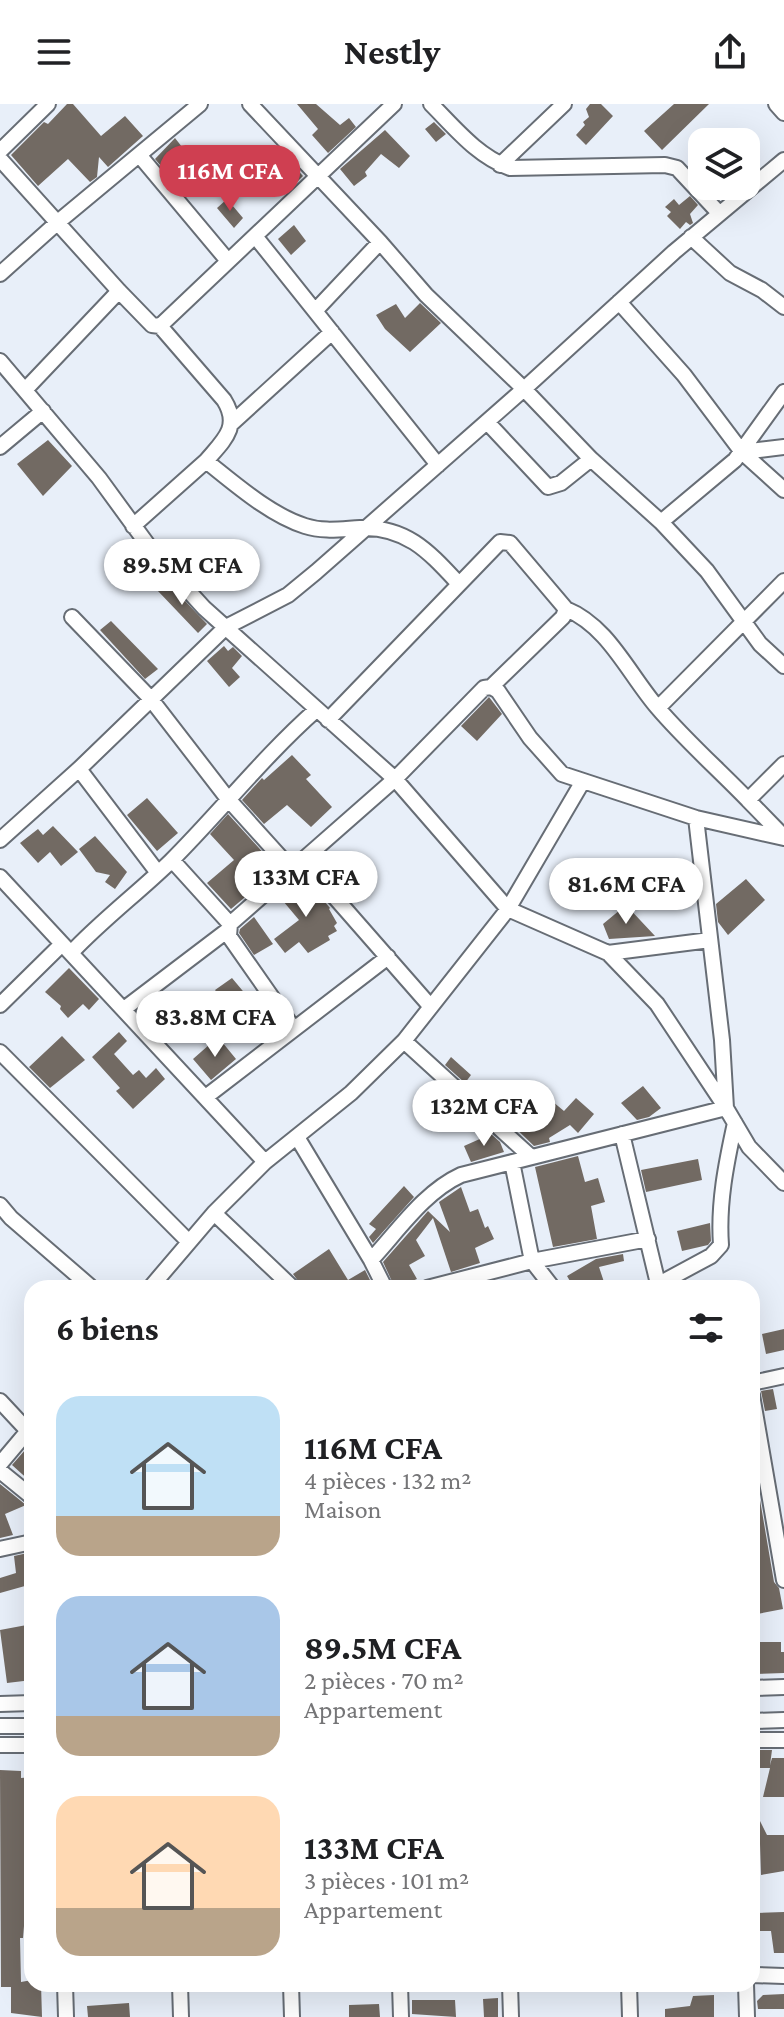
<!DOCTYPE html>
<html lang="fr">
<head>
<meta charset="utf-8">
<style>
  body { margin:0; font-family:"Crimson Pro",serif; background:#f2f2f2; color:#202124; height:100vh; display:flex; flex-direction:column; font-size:30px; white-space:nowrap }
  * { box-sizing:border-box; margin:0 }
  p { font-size:26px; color:#757577 }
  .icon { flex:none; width:44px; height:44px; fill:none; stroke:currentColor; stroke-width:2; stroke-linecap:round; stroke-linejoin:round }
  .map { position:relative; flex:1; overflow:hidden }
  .panel { position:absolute; left:24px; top:1176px; width:736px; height:712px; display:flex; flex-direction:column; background:#fff; border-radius:24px; box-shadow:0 8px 32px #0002 }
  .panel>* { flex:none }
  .buttons { position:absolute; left:688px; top:24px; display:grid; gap:16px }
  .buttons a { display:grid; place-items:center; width:72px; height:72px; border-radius:16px; background:#fff; box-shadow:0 8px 32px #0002; font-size:40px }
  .price { position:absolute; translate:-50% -68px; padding:0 18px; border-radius:28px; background:#fff; color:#222; font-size:26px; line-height:52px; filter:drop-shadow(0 2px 4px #0008) }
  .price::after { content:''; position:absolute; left:50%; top:48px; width:24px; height:18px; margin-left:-12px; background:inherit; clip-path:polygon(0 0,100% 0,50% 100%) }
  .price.current { background:#cf3f51; color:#fff }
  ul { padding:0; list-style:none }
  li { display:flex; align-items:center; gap:24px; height:200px; padding:0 32px }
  li span { display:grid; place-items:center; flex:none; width:224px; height:160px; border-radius:24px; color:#555 }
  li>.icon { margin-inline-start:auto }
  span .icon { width:96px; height:96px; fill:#fffc; stroke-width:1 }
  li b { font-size:34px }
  h2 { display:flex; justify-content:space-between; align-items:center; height:96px; padding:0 32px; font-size:34px }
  header { display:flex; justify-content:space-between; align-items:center; height:104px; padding:0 32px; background:#fff; font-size:36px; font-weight:700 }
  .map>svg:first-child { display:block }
  .building { fill:#726a63 }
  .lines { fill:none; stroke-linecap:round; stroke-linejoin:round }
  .minor-casing { stroke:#676d75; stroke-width:18 }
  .minor { stroke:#fff; stroke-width:14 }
</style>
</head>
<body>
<header><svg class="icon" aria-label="menu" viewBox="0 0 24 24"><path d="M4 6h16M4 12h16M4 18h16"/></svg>Nestly<svg class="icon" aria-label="share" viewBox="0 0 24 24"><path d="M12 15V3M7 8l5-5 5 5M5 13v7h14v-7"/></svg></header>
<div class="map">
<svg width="784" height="1913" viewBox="0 0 784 1913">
  <rect width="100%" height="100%" fill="#e8eff9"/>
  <path class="building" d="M67 0H73L101 32 125 12 143 32 108 63 99 53 97 73 90 78 68 55 38 82 11 51 44 18 48 20Z
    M297 0H316L340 21 349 14 356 23 328 49 312 31 318 25Z
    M590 0H601L613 12 586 41 576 31 585 21 583 18 589 13 586 5Z
    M674 0H709L662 46 644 27Z
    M434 18 446 30 436 38 425 25Z
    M385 26 410 52 399 64 381 50 365 68 367 72 354 82 340 65Z
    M175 34 200 66 181 85 155 55Z
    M278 45 303 72 286 89 283 84 276 92 262 76 274 65 266 59Z
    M690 92 698 101 690 110 693 119 690 121 686 118 680 125 667 112 671 108 665 103 674 95 679 101Z
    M227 95 243 114 234 124 217 104Z
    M294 121 306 137 291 151 278 135Z
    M420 199 441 219 410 248 385 225 376 211 396 200 405 214Z
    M48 336 72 362 43 392 17 360Z
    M166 477 207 520 198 529 157 486Z
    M111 517 158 565 145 575 100 526Z
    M224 542 228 547 233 543 242 552 232 564 240 573 229 583 207 557Z
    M489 593 502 610 477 637 461 622Z
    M292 651 311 671 306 675 332 703 311 723 287 701 264 720 242 696 262 674 264 676Z
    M147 694 178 729 157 747 127 711Z
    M228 710 278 765 231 805 207 779 234 756 210 730Z
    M53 722 78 748 61 762 50 748 38 759 20 739 38 725 43 731Z
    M95 732 127 768 115 785 105 778 110 771 96 768 79 745Z
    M346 754 353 761 356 758 367 770 345 790 328 770Z
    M297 775 310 787 313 784 330 804 329 805 337 819 334 822 337 827 328 832 330 836 308 849 299 838 285 849 274 835 299 816 278 791Z
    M746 775 765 796 728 831 718 818 716 800Z
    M626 801 655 832 609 835 603 820Z
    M254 813 273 840 254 851 239 829 240 825Z
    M69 864 99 895 89 906 83 900 68 914 60 905 61 902 45 888Z
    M232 874 257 904 263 899 280 922 257 938 234 901 229 905 215 886Z
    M119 928 127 937 114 950 133 971 139 966 146 974 156 964 165 975 133 1005 116 987 120 984 92 953Z
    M62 932 85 956 50 984 29 963Z
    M218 933 236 955 211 976 193 955Z
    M451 953 471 971 465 979 445 961Z
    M643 982 661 1004 649 1013 637 1016 621 999Z
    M541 988 564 1007 576 994 594 1010 578 1029 570 1021 549 1034 550 1038 534 1042 504 1013 520 993 533 1000Z
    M491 1030 500 1038 504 1048 471 1058 464 1042Z
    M578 1052 585 1078 598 1074 605 1098 591 1102 597 1135 553 1143 535 1063Z
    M698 1055 702 1076 646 1088 641 1066Z
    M404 1082 414 1093 373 1139 369 1133 376 1125 369 1120Z
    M461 1083 470 1108 478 1105 485 1124 488 1122 494 1135 475 1144 480 1159 451 1168 433 1114 416 1136 425 1152 409 1161 417 1175 395 1184 383 1158 428 1107 450 1128 439 1098Z
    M710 1119 711 1137 708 1141 682 1147 677 1127Z
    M329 1145 348 1176 365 1166 374 1184H303L293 1170Z
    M623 1150 624 1157 599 1163 606 1184H574L567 1172 596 1155Z
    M784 1225V1246L766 1250 762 1230Z
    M773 1285 777 1305 765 1307 761 1287Z
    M32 1338V1379L12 1361Z
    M0 1380 26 1401 5 1410 13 1431 0 1434Z
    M760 1396 774 1478 779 1484 783 1505 752 1511V1397Z
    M32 1448V1480L0 1489V1474L16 1469 14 1452Z
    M32 1520V1546L27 1547 32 1576 7 1579 0 1526Z
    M758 1538H781V1548H784V1569L752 1570V1553L753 1548H758Z
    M756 1646H772L770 1661 772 1654H784V1693H763L770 1664H756Z
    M0 1666 21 1667V1674L32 1673V1821L24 1822 23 1834H20L21 1878 32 1876V1880H41L42 1913 11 1909V1883H1Z
    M755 1707 767 1731H784V1767L761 1771 760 1740 754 1739Z
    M784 1808V1849H774L771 1827H756V1809Z
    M784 1890V1905H758L757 1897 763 1891Z
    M714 1891V1913H665V1905L690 1902 693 1892Z
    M498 1894V1913H484L483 1895Z
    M412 1896H455L456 1913 412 1910Z
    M129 1899 130 1913H88L87 1902Z
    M379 1900 380 1913H349V1901Z"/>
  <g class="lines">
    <g class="minor-casing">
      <path id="minor" d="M250 0 380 138 426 191 524 285 591 355 661 418
        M431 0C455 24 477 52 510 64L665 61 677 64 719 109
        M776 0 784 9
        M0 47 48 0
        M140 52 228 157
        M0 55 119 187 152 221 160 222 394 0
        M500 61 564 0
        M255 132 438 361
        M691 133 730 169 762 186 784 203
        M0 170 58 118 200 0
        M619 198 684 271 742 348 784 386
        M315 207 380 138
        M160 222 224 296C241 323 223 337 206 357 235 380 270 411 305 422 323 428 341 425 360 424 407 422 430 449 459 480
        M0 257 99 374 153 448 204 504 395 675 484 584 491 583 563 513 566 505 510 439 500 438 328 616
        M25 286 119 187
        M784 288 735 356 661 418 707 467 760 540 784 562
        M487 318 548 383 561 379 591 355
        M231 320 332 228
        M0 343 43 307
        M742 348 784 343
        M133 422 206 357
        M566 505C608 522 628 569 657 603 685 636 718 665 748 696
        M72 513 150 594 228 695 292 766
        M491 583 498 587 530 634 562 670 696 714 784 734
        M658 604 784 477
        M784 660 748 696 784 733
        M79 665 158 769
        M696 714 722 936 726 1004 749 1043 784 1079
        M0 736 79 665 226 523 288 491 316 468 524 285 674 148 784 56
        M172 756 230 820
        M303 757 431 903
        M0 773 265 1058
        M71 849C102 816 138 789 171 757 220 708 264 652 316 606
        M608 849 710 836
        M0 901 62 840
        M124 905 228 826
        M294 925 229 832 230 820 395 675 508 805 608 849 657 900 726 1004 461 1071C424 1088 398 1127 371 1156
        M404 937 530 1052
        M0 948 189 1138
        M207 992 388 853
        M622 1030 659 1184
        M297 1033 371 1156 385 1184
        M512 1058 532 1157 553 1184
        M0 1101 11 1114 92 1184
        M214 1109 293 1184
        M659 1180 711 1152 721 1141C718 1100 726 1060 735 1019
        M150 1184 214 1109 265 1058 351 989 404 937 508 805 583 677
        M427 1184 532 1157 648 1135
        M752 1279 784 1272
        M752 1291 784 1476
        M0 1297 28 1327
        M0 1360 32 1322
        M0 1367 32 1393
        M0 1445 32 1438
        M752 1584 784 1583
        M0 1600 32 1599
        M752 1617 784 1616
        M0 1622H32
        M752 1636H784
        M0 1641H32
        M752 1871 784 1872
        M65 1880 66 1913
        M180 1880 181 1913
        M291 1880 292 1913
        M400 1880 401 1913
        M510 1880 511 1913
        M629 1880 630 1913
        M746 1880 747 1913"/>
    </g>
    <use href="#minor" class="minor"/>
  </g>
</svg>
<div class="buttons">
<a><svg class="icon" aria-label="layers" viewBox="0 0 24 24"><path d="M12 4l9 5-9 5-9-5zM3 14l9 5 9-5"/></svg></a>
</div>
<b class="price current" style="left:230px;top:109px">116M CFA</b>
<b class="price" style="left:182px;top:503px">89.5M CFA</b>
<b class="price" style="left:306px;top:815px">133M CFA</b>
<b class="price" style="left:626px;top:822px">81.6M CFA</b>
<b class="price" style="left:215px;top:955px">83.8M CFA</b>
<b class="price" style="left:484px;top:1044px">132M CFA</b>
<section class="panel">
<h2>6 biens<svg class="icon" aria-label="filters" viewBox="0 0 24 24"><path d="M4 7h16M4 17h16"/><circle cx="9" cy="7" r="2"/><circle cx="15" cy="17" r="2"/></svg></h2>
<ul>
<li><span style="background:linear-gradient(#bfe0f5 75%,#b9a48a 0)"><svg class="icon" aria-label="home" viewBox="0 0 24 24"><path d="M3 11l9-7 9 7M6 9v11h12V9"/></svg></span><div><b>116M CFA</b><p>4 pièces · 132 m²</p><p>Maison</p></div></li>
<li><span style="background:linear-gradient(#a9c7e8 75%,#b9a48a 0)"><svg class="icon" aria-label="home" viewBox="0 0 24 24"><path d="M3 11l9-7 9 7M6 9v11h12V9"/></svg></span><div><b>89.5M CFA</b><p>2 pièces · 70 m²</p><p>Appartement</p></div></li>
<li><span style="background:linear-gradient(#ffd9b3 70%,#b9a48a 0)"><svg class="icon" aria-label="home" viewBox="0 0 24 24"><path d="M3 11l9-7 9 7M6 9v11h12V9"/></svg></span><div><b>133M CFA</b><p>3 pièces · 101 m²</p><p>Appartement</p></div></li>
</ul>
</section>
</div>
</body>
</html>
